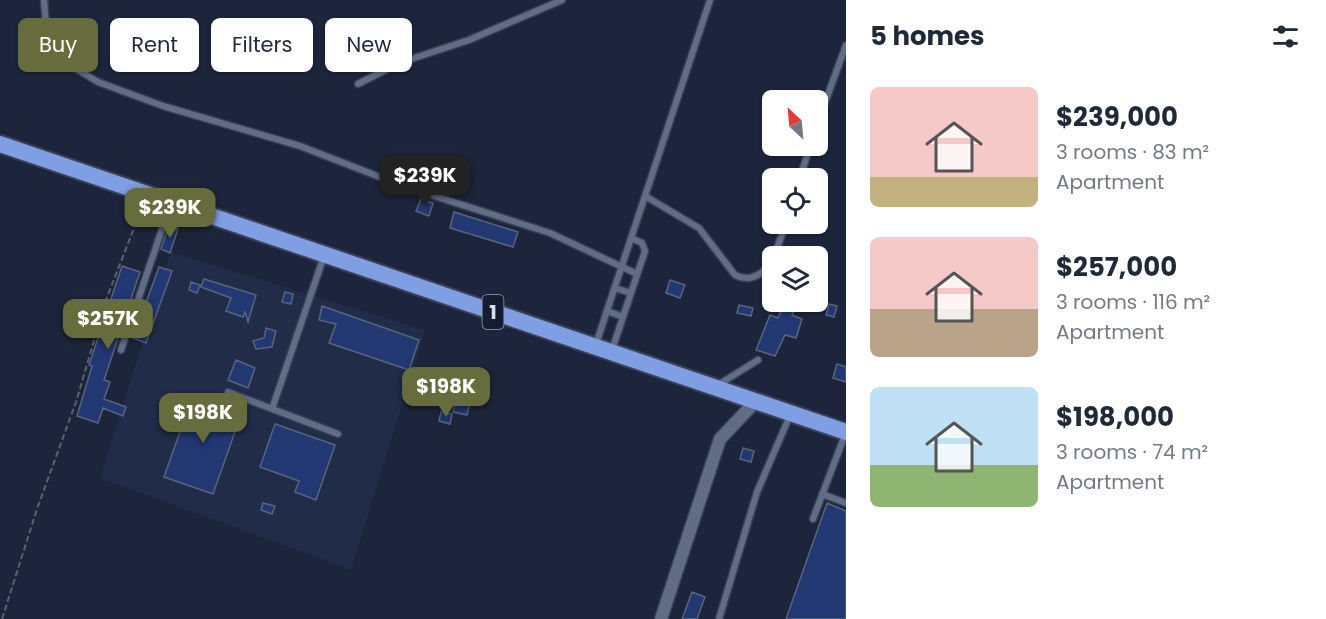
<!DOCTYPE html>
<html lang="en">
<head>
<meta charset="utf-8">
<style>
  body { margin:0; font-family:Poppins,sans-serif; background:#f2f2f3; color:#1f2937; height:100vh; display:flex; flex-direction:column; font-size:22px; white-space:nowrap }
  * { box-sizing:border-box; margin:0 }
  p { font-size:20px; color:#747a83 }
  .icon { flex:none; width:33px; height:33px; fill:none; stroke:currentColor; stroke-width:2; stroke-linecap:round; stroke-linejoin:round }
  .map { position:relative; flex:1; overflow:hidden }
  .panel { display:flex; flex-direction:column; background:#fff; width:480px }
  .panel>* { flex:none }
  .top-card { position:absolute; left:18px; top:18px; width:570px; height:54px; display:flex; gap:12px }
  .needle { width:39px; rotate:334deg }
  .tools { position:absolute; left:762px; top:90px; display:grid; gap:12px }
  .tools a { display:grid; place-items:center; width:66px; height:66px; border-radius:9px; background:#fff; box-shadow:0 2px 4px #0004; font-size:30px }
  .price { position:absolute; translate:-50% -51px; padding:0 14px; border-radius:12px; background:#676c3c; color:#fff; font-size:20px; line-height:39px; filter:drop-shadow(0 2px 3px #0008) }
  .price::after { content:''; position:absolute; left:50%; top:36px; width:18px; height:14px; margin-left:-9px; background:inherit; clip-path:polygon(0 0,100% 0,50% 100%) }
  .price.active { background:#222; color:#fff }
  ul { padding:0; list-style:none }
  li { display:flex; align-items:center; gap:18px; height:150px; padding:0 24px }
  li span { display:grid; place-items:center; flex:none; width:168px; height:120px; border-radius:9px; color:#555 }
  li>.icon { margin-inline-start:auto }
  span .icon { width:72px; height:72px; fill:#fffc; stroke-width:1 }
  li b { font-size:26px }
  h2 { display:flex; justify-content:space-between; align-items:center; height:72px; padding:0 24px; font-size:26px }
  .chip { padding:0 21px; border-radius:9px; background:#fff; box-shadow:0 2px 4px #0004; font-size:21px; line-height:54px }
  .chip.active { background:#676c3c; color:#fff }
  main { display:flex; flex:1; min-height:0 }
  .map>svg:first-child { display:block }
  .built { fill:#212c48 }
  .building { fill:#223872; stroke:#58647d; stroke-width:1.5 }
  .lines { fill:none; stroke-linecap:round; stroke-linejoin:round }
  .service-casing { stroke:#394053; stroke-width:9 }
  .minor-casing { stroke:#394053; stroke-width:15 }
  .trunk-casing { stroke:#394053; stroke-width:20 }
  .path { stroke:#586174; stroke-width:2; stroke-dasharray:6 3; stroke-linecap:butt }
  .service { stroke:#616d87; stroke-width:6 }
  .minor { stroke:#616d87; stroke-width:12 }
  .trunk { stroke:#809ee4; stroke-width:16 }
  .labels { text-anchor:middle; stroke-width:4.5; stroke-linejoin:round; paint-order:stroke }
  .shield { fill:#131c31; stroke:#9ca4b5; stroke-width:1.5 }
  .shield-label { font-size:20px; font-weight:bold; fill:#d7deed }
</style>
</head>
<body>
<main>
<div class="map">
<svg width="846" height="619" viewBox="0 0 846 619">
  <rect width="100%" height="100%" fill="#1c253b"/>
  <path class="built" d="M171 252 425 330 351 570 100 478Z"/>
  <path class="building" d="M421 199 433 203 429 216 416 211Z
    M454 212 518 232 513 247 450 228Z
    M169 225 178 229 170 253 161 249Z
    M122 266 140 272 104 380 110 382 104 399 126 407 123 416 103 408 98 423 77 416 92 366 89 365Z
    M159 267 172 271 146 343 133 338Z
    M204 279 256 295 248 322 245 312 243 317 226 311 231 298 201 287Z
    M670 280 685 285 680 298 666 293Z
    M191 282 200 285 197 293 189 290Z
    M285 292 293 294 291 304 282 302Z
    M785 302H798L792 315 802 319 796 338 785 335 775 356 756 350 770 315 778 318Z
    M829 304 837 306 834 317 826 315Z
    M739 305 753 308 751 316 737 313Z
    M322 306 419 340 409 370 329 343 336 324 319 320Z
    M266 328 276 331 272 347 256 349 253 341 264 338Z
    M236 360 255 368 248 388 228 380Z
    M837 364 846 367V382L833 378Z
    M459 386 473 389 467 415 453 412Z
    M193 395 242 412 213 494 164 477Z
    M441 412 452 414 450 424 439 421Z
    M275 424 335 445 316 500 295 492 299 481 260 467Z
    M743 448 754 451 751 462 740 459Z
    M263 503 275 506 272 514 261 510Z
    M827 503 846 511V619H786Z
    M692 592 705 597 697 619H682Z"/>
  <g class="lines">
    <g class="service-casing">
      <path id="service" d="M44 0 46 26 61 55 70 65 98 82 163 106 300 146 403 186 550 233 637 274
        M358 84 399 63 469 40 562 0
        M818 122 846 45
        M800 178 810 146
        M645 196 699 228 735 275C751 283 763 274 772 261
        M774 256 786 224
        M615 288 631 293
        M607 311 623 317
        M596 344 710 0
        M121 350 171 203
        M612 350 645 251 642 243 631 238
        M718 385 758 360
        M228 392 338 434
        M272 409 324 256
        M822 494 846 503
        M813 519 846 432
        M719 619 757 492 791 413"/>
    </g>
    <g class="minor-casing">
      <path id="minor" d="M661 619 720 439 756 401"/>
    </g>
    <g class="trunk-casing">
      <path id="trunk" d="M0 144 846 432"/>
    </g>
    <path class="path" d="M2 619 37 509 76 402 106 300 143 205"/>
    <use href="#service" class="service"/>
    <use href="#minor" class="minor"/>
    <use href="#trunk" class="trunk"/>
  </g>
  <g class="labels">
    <rect class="shield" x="482.5" y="295" width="21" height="34" rx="4.5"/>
    <g class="shield-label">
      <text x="493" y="319">1</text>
    </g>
  </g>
</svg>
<div class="tools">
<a><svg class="needle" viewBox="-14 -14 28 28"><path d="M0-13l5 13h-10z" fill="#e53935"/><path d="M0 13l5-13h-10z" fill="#747a83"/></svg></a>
<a><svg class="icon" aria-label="locate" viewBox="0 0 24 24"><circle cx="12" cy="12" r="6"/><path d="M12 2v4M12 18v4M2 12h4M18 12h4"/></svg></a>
<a><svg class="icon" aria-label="layers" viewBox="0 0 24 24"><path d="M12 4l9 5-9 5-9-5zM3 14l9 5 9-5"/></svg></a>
</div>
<b class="price active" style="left:425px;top:207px">$239K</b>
<b class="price" style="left:170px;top:239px">$239K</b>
<b class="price" style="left:108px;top:350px">$257K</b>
<b class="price" style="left:446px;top:418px">$198K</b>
<b class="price" style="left:203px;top:444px">$198K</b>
<div class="top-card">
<a class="chip active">Buy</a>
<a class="chip">Rent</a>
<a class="chip">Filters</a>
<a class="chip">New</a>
</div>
</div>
<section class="panel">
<h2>5 homes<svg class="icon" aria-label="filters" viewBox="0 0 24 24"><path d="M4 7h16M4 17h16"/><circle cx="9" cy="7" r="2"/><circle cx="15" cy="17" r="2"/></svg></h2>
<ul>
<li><span style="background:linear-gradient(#f6c9c9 75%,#c2b280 0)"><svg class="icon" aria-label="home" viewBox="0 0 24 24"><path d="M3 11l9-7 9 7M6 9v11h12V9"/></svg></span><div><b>$239,000</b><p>3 rooms · 83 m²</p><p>Apartment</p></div></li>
<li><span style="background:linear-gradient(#f6c9c9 60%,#b9a48a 0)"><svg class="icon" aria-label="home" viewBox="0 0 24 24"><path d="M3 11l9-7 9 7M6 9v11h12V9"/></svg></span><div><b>$257,000</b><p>3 rooms · 116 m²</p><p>Apartment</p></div></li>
<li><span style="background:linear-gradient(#bfe0f5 65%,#8fb573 0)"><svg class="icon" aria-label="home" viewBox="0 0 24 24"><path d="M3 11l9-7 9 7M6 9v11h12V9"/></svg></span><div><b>$198,000</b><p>3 rooms · 74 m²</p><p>Apartment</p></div></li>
</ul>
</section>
</main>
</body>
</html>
